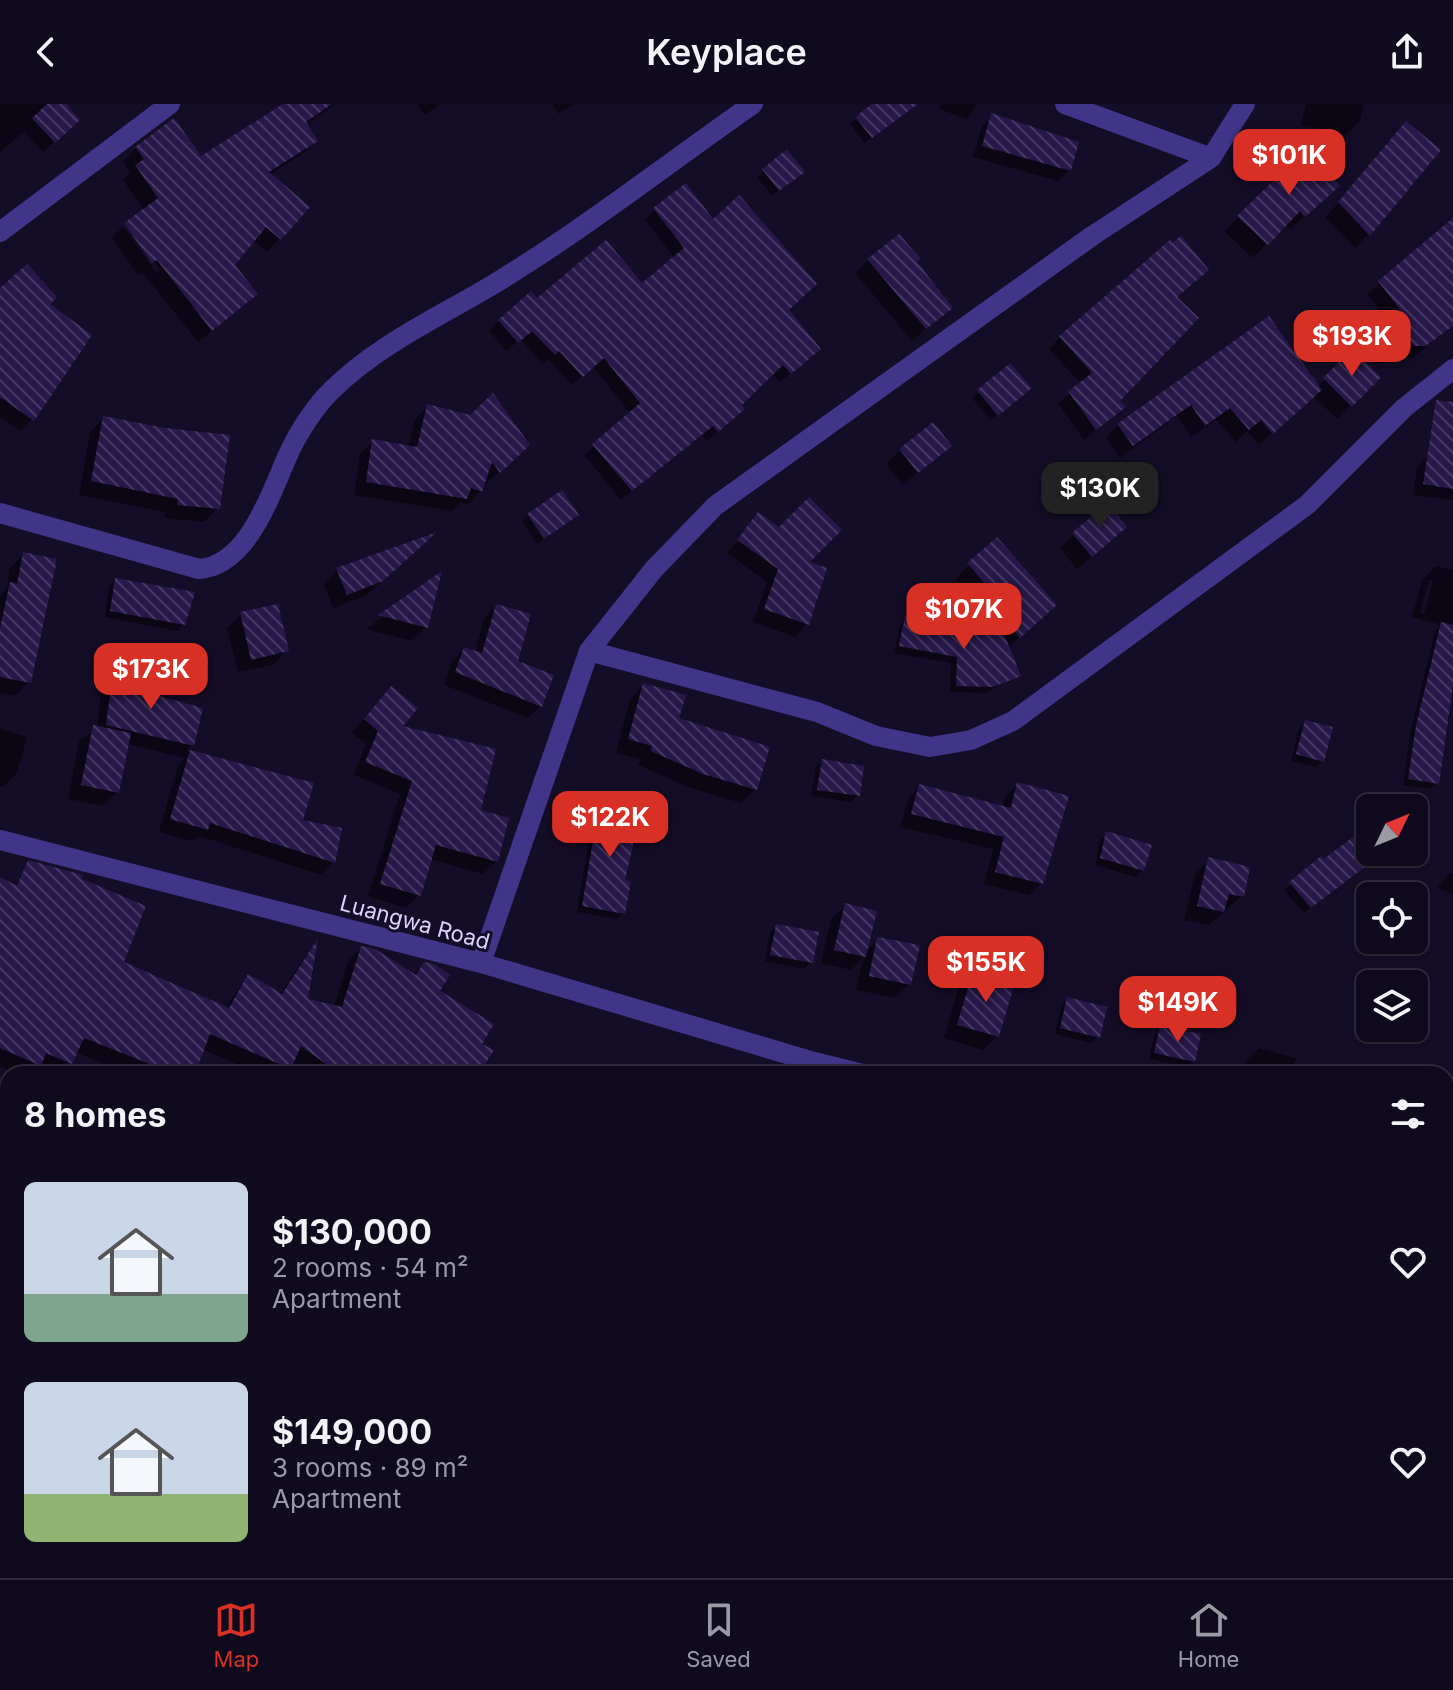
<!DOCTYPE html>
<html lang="en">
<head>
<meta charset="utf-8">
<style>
  body { margin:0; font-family:Inter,sans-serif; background:#1d182a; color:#f1f3f6; height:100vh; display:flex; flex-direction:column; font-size:30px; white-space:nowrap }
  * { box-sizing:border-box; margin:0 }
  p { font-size:26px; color:#9b9aa4 }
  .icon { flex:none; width:44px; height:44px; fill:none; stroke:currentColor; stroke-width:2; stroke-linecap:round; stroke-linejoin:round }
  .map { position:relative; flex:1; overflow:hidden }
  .panel { position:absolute; left:0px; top:962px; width:1454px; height:512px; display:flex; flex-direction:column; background:#0f0a1d; border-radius:24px 24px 0 0; box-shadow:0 2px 6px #0004,0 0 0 2px #2f2b3b }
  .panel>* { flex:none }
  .needle { width:52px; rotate:47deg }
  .fabs { position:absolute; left:1356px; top:690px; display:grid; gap:16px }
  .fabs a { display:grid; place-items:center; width:72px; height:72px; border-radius:12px; background:#0f0a1d; box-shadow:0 2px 6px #0004,0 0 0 2px #2f2b3b; font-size:40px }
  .price { position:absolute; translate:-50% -68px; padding:0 18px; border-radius:16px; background:#d93025; color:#fff; font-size:26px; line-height:52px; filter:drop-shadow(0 2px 4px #0008) }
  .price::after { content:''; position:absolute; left:50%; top:48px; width:24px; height:18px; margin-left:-12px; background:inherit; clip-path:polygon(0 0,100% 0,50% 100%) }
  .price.selected { background:#222; color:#fff }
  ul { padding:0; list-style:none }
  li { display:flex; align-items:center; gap:24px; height:200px; padding:0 24px }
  li span { display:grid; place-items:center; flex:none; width:224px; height:160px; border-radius:12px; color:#555 }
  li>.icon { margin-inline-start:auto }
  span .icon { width:96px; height:96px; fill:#fffc; stroke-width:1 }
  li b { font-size:34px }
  h2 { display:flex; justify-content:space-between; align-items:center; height:96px; padding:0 24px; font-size:34px }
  header { display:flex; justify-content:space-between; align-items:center; height:104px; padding:0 24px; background:#0f0a1d; font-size:36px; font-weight:600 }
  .menu { display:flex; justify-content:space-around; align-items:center; height:112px; border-top:2px solid #2f2b3b; background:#0f0a1d; font-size:22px; color:#9b9aa4 }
  .menu a { display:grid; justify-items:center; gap:4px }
  .menu .selected { color:#d93025 }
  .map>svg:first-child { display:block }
  .shadow { fill:#0007; fill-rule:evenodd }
  .building { fill:url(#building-back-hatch) }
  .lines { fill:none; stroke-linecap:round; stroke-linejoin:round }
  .minor { stroke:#413589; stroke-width:20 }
  .labels { text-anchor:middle; stroke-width:6; stroke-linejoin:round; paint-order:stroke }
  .street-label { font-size:22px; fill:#ddd3ff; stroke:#140d27 }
</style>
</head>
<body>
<header><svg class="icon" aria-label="back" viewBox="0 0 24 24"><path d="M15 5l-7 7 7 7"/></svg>Keyplace<svg class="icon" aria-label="share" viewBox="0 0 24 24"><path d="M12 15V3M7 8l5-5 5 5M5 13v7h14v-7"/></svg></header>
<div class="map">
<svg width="1453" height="1474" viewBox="0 0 1453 1474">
  <defs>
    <pattern id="building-back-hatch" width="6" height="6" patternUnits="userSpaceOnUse" patternTransform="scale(2)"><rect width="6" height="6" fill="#271849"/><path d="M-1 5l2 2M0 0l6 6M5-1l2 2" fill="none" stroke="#463964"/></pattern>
  </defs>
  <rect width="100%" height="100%" fill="#140d27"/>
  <path class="shadow" d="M0 0H63L78 16 43 48 24 28 0 48Z
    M287 0H335L305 21 315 37 302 50 269 71 280 134 267 148 253 136 232 161 241 203 198 238 142 168 138 171 112 134 123 122 156 168 160 166 127 120 144 107 123 76 130 68 123 58 136 44 200 54Z
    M417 0H440L425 11Z
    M552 0H573L559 10Z
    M875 0H894L896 16 864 39 850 20Z
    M941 0H977L967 15 939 5Z
    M1306 0H1364L1360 17 1346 31 1301 21Z
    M992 12 1069 66 1058 77 973 53 982 22Z
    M1307 47 1324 96 1290 125 1285 120 1253 154 1224 127Z
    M787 48 796 74 772 92 757 73Z
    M1339 98 1369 130 1355 144 1325 113Z
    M655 106 787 206 809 255 780 278 772 269 740 301 733 315 707 337 701 330 621 396 584 351 631 310 593 263 572 281 548 255 543 260 520 235 507 247 489 227 499 217 537 197 642 182 675 155 645 116Z
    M1453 117V222L1412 254H1402L1383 228 1390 220 1367 190Z
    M868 156 915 158 950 204 912 237 855 169Z
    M0 187 47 200 32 315 20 327 0 313Z
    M1176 194 1117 297 1123 303 1084 336 1058 300 1081 280 1049 245 1060 233Z
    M1269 215 1317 283 1352 248 1378 273 1337 315 1313 292 1259 341 1247 327 1236 338 1216 316 1191 333 1177 312 1120 354 1106 334 1118 321Z
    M1010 261 1023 290 991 316 972 294Z
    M428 302 514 354 486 380 484 377 480 387 468 400 461 398 452 407 354 391 360 350 373 337 408 343 415 315Z
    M104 314 218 404 204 418 164 414 165 408 79 391 90 328Z
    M949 342 903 381 886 360 900 346Z
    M1429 351 1453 354V396L1413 391 1417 363Z
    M758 410 807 459V520L795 533 753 518 767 478 727 449Z
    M528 411 570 417 537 440 522 417Z
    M1074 430 1111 436 1077 465 1060 444Z
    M429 433 367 491 333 504 324 480 338 466Z
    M24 450 29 578 15 592 0 589V491L6 485 10 464Z
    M969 461 1041 514 1007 544 1018 571 985 589 950 588 951 559 894 549 900 520 906 514 990 530 969 506 977 499 955 475Z
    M1436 462 1453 466V519L1450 522 1453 523V591L1449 595 1437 679 1430 685 1403 681 1410 630 1435 527 1442 521 1412 513 1422 476ZM1429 476H1433L1424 510 1420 509Z
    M439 472 426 523 412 537 366 525Z
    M116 476 183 520 177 527 105 513 109 482Z
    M496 502 516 558 540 602 528 614 444 581 452 557 464 545 475 549 484 514Z
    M241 510 286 547 273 561 238 568 227 524Z
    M114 571 153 592 192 641 186 647 312 680 300 718 333 758 321 771 199 732 193 737 159 728 178 661 185 654 127 640 117 688 103 702 68 695 79 637 97 624 102 582Z
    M644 581 677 616 768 644 755 685 741 699 688 683 638 661 640 655 616 649 630 595Z
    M379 597 479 707 496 757 483 770 430 755 419 791 406 804 368 792 400 690 354 671 366 640 352 629Z
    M1306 618 1322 657 1316 663 1291 657 1299 625Z
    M0 625 27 633 17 669 3 683 0 682Z
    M822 657 858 691 851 698 811 692 816 663Z
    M1017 681 1041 779 1029 791 984 780 993 745 900 723 908 695 920 682 1003 703 1005 693Z
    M596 703 623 809 617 815 577 808 589 737 584 736 590 709Z
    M1370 722V748H1383L1304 809 1284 786Z
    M1107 730 1142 766 1136 773 1095 761 1100 736Z
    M1209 756 1242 792 1209 821 1184 816 1195 770Z
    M1449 770H1453V790L1437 784Z
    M845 801 866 847 878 835 909 880 895 894 856 886 863 854 851 866 821 859 831 815Z
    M777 822 811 858 804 865 765 857 770 828Z
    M0 830 121 859 224 905 248 872 279 890 315 840 306 896 334 903 348 857 361 844 413 871 425 860 437 888 480 940 477 970H260L202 945 193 970H129L75 948 59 970 37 963 30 970H18L0 962Z
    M973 868 997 932 983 946 944 934 959 882Z
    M1068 896 1098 933 1091 939 1055 930 1061 902Z
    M1160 924 1194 957 1187 963 1149 955 1154 931Z
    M1259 944 1296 954 1291 970H1241L1245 958Z
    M1453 1002V1041L1446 1040Z
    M8 1127V1255L0 1270V1143Z
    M1446 1182 1453 1185 1446 1204Z
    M0 1272 8 1277V1342L0 1337Z
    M132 1466H149L159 1474H124Z
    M344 1466H399L395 1474H341Z
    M680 1466H736L747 1474H672Z
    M843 1466H866L874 1474H835Z
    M932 1466H968L960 1474H940Z
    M1357 1466H1398L1396 1474H1355Z
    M1208 1468 1229 1474H1201Z"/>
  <path class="building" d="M47 0H66L80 16 55 39 32 14Z
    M283 0H332L306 18 318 37 269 68 310 103 281 136 266 123 235 161 258 190 212 227 157 156 152 159 124 119 158 94 135 61 144 55 135 43 174 14 201 52Z
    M872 0H918L872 34 855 13Z
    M991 9 1079 38 1071 67 982 42Z
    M1406 17 1441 46 1370 132 1338 98Z
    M1307 44 1340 82 1305 113 1300 107 1268 141 1237 112Z
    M787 45 805 68 779 87 762 65Z
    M686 79 713 115 739 91 817 180 789 206 821 245 791 270 783 261 742 301 745 305 718 328 713 322 632 387 592 340 640 299 604 254 583 273 559 247 555 251 532 227 518 239 498 216 531 187 537 194 606 136 642 179 684 144 653 104Z
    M1453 114V222L1426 242H1414L1393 214 1402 208 1378 177Z
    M899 130 921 155 917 158 953 204 926 225 867 155Z
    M1181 132 1209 166 1177 193 1199 214 1120 297 1126 303 1096 326 1068 287 1092 269 1059 232 1170 136 1172 139Z
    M27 160 57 193 50 200 92 231 34 317 0 293V184Z
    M1269 212 1322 286 1273 330 1261 316 1249 326 1230 304 1205 322 1191 301 1133 342 1117 320Z
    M1352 245 1381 273 1352 303 1323 274Z
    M1010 259 1032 284 998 312 977 286Z
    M493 289 530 341 500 369 492 358 482 388 471 384 467 395 366 378 372 335 417 343 427 300 470 311Z
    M1436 296 1453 298V385L1423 380Z
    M103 312 165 324 230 331 220 405 177 401 178 395 91 377Z
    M933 318 952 342 918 369 899 345Z
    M562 386 579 411 544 435 527 410Z
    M809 393 842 426 810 458 827 464 809 521 764 505 778 465 737 436 758 408 779 423Z
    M1108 399 1127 423 1092 453 1072 429Z
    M437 428 383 477 347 491 336 464Z
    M997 433 1057 501 1020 534 982 491 989 484 967 459Z
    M23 448 57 455 31 579 0 573V524L10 478 17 480Z
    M442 467 428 524 378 511Z
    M115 474 195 488 185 521 110 507Z
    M278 500 289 547 251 556 240 508Z
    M496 500 531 510 518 557 554 571 542 603 455 568 464 543 482 549Z
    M905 512 1004 530 1021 572 993 583 956 582 957 553 899 542Z
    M1441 518 1453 521V581L1439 680 1408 675 1416 622Z
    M113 569 158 575 155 591 203 604 194 642 106 621Z
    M643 579 686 591 679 614 770 643 757 686 703 670 651 647 652 642 628 635Z
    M391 582 418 604 403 622 496 645 481 706 509 714 498 758 436 741 421 792 380 780 412 677 365 658 378 627 364 615Z
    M1305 616 1333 623 1324 658 1296 650Z
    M93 621 131 629 119 689 81 681Z
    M190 646 314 679 303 716 342 724 335 759 210 719 208 726 170 715Z
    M822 655 864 662 860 692 817 686Z
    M1017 678 1069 692 1043 780 995 768 1004 733 911 710 919 680 1011 704Z
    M596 701 640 710 625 776 631 777 625 810 582 802 594 731 589 730Z
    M1370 720V759L1311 804 1289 778 1321 752 1324 755Z
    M1106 727 1152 741 1144 767 1100 754Z
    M1208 753 1250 763 1244 793 1229 790 1224 808 1197 802Z
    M28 756 83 771 82 775 146 802 124 858 229 904 248 870 282 890 318 834 308 895 342 903 361 842 375 845 416 871 424 858 434 860 450 871 440 887 494 920 482 940 494 946 479 970H408L391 960 384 970H340L301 942 291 965 210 930 195 970H175L84 934 72 960 46 949 41 962 0 944V773L17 782Z
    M845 799 877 807 866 853 834 846Z
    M776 820 819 828 813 859 770 851Z
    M877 833 920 841 911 881 869 872Z
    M973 866 1015 878 999 933 957 921Z
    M1067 893 1107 903 1100 934 1060 924Z
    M1160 922 1201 930 1195 958 1154 949Z"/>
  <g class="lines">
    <path class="minor" d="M1065 0 1211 54 1245 0
      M0 128 170 0
      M0 409 199 465C249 461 271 388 288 351 297 330 316 301 332 286 379 240 439 213 494 180 583 126 667 60 753 0
      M589 547 817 608 876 632 930 643 971 636 1013 617 1307 401 1404 304 1453 265
      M0 736 481 859 814 958
      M481 859 589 547 654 465 715 402 1092 132 1211 54
      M811 970 814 958 863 970
      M0 989 8 992
      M1446 1116 1453 1118
      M0 1361 8 1366
      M180 1466 194 1474
      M617 1474 623 1466
      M1062 1474 1068 1466
      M1094 1474 1095 1466"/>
  </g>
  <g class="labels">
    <g class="street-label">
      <text transform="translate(415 818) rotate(15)" y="8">Luangwa Road</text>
    </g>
  </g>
</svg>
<div class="fabs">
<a><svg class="needle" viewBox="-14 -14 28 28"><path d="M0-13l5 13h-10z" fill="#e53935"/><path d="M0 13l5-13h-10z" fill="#9b9aa4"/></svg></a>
<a><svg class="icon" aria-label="locate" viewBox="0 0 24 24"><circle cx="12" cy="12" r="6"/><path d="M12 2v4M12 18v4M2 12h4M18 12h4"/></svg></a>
<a><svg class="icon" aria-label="layers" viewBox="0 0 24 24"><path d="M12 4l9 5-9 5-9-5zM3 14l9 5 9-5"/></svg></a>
</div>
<b class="price" style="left:1289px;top:93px">$101K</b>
<b class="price" style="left:1352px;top:274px">$193K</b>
<b class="price selected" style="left:1100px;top:426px">$130K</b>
<b class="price" style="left:964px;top:547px">$107K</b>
<b class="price" style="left:151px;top:607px">$173K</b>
<b class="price" style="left:610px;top:755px">$122K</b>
<b class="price" style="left:986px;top:900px">$155K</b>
<b class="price" style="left:1178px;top:940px">$149K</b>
<section class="panel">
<h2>8 homes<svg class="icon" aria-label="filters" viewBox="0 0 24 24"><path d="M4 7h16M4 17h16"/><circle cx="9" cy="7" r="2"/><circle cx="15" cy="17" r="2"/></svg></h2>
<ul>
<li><span style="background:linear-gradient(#c9d6e8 70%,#7fa58c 0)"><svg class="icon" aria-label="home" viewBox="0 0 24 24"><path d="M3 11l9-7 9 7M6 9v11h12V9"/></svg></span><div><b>$130,000</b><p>2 rooms · 54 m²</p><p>Apartment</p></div><svg class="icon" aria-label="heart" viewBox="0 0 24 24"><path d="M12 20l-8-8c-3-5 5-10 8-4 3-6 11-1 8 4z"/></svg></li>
<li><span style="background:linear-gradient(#c9d6e8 70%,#8fb573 0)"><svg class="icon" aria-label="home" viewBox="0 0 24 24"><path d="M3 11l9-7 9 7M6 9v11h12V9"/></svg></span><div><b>$149,000</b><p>3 rooms · 89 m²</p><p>Apartment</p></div><svg class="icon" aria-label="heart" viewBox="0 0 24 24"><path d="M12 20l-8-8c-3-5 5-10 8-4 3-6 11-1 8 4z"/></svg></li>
</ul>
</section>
</div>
<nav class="menu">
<a class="selected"><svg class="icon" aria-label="map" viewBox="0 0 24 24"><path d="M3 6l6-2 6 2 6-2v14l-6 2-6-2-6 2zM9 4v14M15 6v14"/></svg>Map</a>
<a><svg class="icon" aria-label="saved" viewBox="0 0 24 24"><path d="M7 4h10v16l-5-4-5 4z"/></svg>Saved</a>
<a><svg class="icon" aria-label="home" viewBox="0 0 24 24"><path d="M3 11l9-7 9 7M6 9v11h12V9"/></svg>Home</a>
</nav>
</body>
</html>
